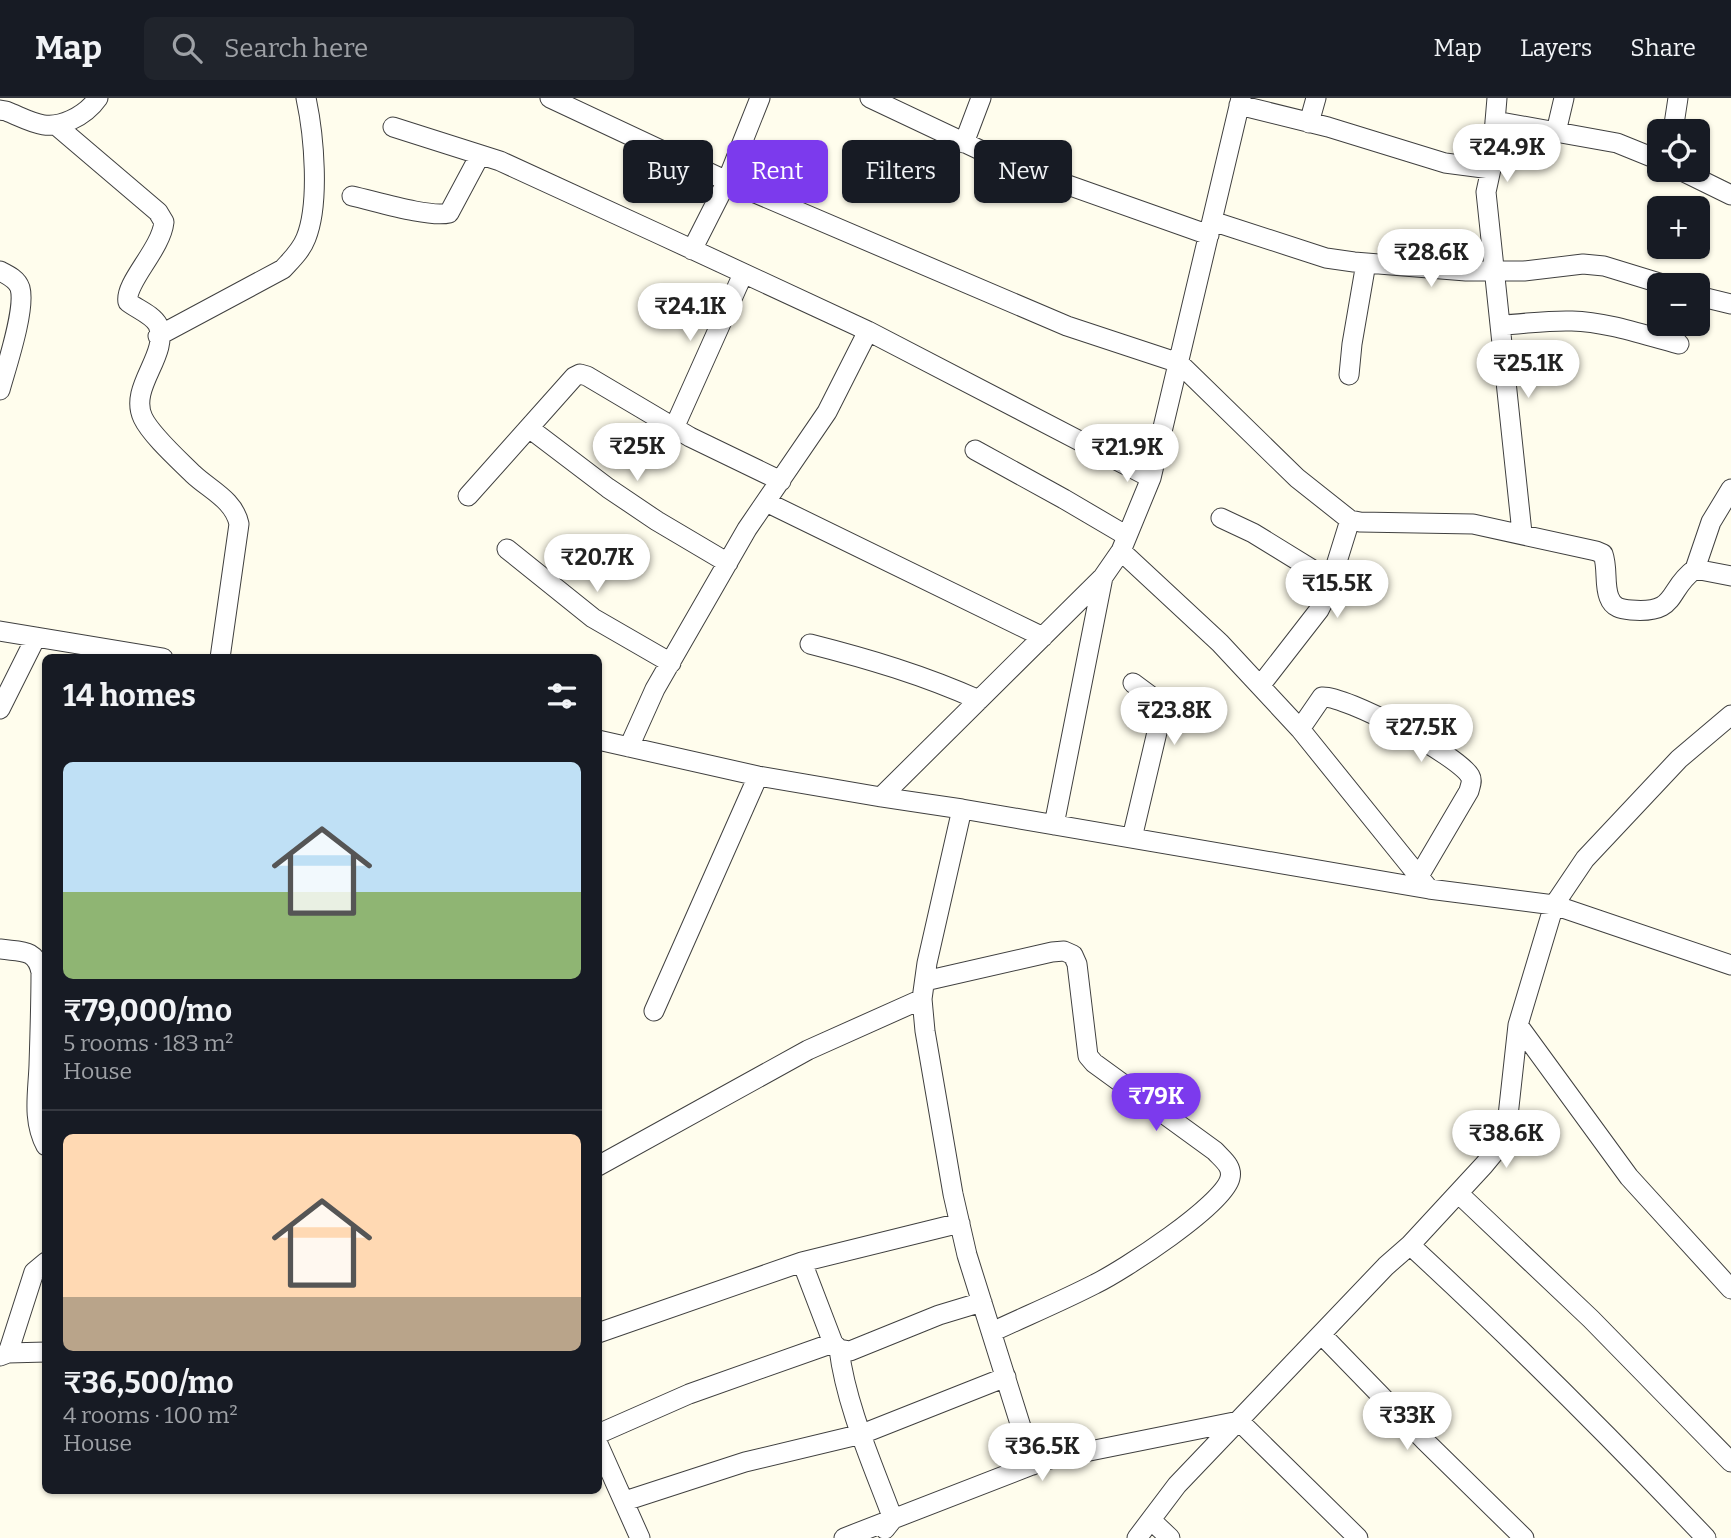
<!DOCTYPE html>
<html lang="en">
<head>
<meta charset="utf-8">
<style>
  body { margin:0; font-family:Bitter,serif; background:#20242c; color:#f1f3f6; height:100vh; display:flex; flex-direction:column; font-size:26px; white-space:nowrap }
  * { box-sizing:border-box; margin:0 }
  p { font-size:23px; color:#9ea1a6 }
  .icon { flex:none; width:38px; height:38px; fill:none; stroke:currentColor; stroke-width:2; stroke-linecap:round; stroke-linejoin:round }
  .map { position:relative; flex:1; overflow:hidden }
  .panel { position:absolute; left:42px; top:556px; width:560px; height:840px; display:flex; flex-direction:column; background:#171b24; border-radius:10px; box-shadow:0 2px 5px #0004 }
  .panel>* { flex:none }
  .top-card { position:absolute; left:623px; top:42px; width:665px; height:63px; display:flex; gap:14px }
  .buttons { position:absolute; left:1647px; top:21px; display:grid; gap:14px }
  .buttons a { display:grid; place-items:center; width:63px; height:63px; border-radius:10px; background:#171b24; box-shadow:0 2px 5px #0004; font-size:35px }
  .price { position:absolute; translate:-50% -60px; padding:0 16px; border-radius:24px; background:#fff; color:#222; font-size:23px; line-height:46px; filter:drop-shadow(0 2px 4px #0008) }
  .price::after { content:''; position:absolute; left:50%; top:42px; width:21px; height:16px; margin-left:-10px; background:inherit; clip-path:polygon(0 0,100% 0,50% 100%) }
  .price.active { background:#7c3aed; color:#fff }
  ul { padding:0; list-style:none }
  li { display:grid; align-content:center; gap:14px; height:371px; padding:0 21px }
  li+li { border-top:2px solid #363941 }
  li span { display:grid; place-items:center; height:217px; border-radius:10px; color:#555 }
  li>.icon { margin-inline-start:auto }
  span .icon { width:126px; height:126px; fill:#fffc; stroke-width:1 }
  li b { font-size:30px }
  h2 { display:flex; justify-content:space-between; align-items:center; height:84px; padding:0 21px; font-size:30px }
  .tag { padding:0 24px; border-radius:10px; background:#171b24; box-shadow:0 2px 5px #0004; font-size:24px; line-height:63px }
  .tag.active { background:#7c3aed; color:#fff }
  header { display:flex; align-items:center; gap:42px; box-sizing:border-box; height:98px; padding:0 35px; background:#171b24; border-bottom:2px solid #363941 }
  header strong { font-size:33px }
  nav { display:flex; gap:38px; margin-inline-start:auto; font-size:24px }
  .search { width:490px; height:63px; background:#20242c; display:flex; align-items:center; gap:18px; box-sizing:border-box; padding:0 24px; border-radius:10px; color:#9ea1a6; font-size:26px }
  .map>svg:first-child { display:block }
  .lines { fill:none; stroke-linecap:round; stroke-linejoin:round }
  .minor-casing { stroke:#404040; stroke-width:21 }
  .minor { stroke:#fff; stroke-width:19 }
</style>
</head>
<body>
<header>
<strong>Map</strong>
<div class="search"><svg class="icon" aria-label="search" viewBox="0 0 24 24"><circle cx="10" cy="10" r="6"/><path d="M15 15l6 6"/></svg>Search here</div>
<nav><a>Map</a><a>Layers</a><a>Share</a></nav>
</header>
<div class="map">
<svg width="1731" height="1440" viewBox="0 0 1731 1440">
  <rect width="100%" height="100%" fill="#fffded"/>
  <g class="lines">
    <g class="minor-casing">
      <path id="minor" d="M550 0 727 83 1067 228 1179 265 1297 380 1350 422 1360 424 1473 426 1596 453 1603 456C1608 470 1604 486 1609 499 1613 510 1621 511 1631 512 1679 516 1666 492 1695 471L1731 478
        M870 0 1014 68 1209 137
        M1497 0 1491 71 1486 94 1522 435
        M1239 7 1328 29 1445 65 1491 71
        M0 12 6 13C31 23 45 34 71 22 82 17 91 10 98 0
        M1495 23 1617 45 1659 62
        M1309 25 1316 0
        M57 28 158 114 164 124C161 152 124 185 128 204 137 211 153 217 158 227 170 257 128 289 143 320 151 337 179 362 193 376 210 392 234 402 239 426L220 560
        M393 29 500 63 659 136 868 233 1151 380
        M1673 33 1678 0
        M1556 34 1564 0
        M964 45 981 0
        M1680 72 1731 97
        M352 98C375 103 429 120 449 115L480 57
        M1212 123 1326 160 1354 164 1466 173H1524L1583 166 1604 168 1666 187
        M692 152 727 83 760 0
        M0 173C8 177 17 181 20 190 26 211 6 270 0 292
        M1698 198 1731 206
        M1501 227C1524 226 1549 222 1572 223 1608 224 1644 237 1679 246
        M158 238 283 171C292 161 301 153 306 140 320 105 314 37 306 0
        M1349 277 1352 246 1366 165
        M529 330 608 390 657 423 728 465
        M674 330 743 176
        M975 352 1064 401 1127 438
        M468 398 574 279 580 276 587 278 690 339 781 383
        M766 404 1043 539
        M1221 420 1253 435 1331 483
        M507 451 593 520 671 565
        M1121 453 1220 545 1300 631 1429 791
        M1695 471 1711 424 1731 391
        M0 533 163 560
        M810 546C869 561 923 577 979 602
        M1260 588 1319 512 1327 496 1350 422
        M0 611 36 539
        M1300 631 1322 599C1345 597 1458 657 1470 678 1473 683 1470 688 1469 693L1419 778
        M598 642 758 678 881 699 962 711 1429 791 1554 807 1731 867
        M629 649 655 591 747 431 827 314 868 233
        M881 699 1103 479 1121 453 1151 380 1241 0
        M962 711 927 865 922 901 925 933 953 1096 967 1157 1033 1367
        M1054 727 1103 479
        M1132 740 1162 613 1160 605 1133 585
        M0 851C20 854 36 850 41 874 41 905 40 936 39 967 38 995 32 1022 46 1048
        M925 883 1052 854 1064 853 1073 857 1077 866 1088 958 1094 965 1215 1053C1222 1061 1233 1068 1230 1080 1224 1107 1122 1173 1095 1186 1062 1203 1026 1218 992 1234
        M654 913 758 678
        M1518 927 1629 1079 1731 1191
        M598 1068 808 952 922 901
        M1458 1095 1591 1221 1731 1364
        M1410 1147C1512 1241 1610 1339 1706 1440
        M802 1164 833 1245 839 1251 850 1253 939 1217 982 1204
        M598 1235 802 1164 960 1125
        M1321 1236 1424 1342 1524 1440
        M839 1251C846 1308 873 1367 893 1421L885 1431
        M8 1255 34 1174 46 1164
        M0 1258 8 1255 46 1254
        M598 1336 689 1296 833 1245
        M598 1346 640 1440
        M625 1403 745 1364 862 1336 1006 1279
        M1151 1422 1170 1440
        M844 1440 1045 1362 1239 1323 1358 1440
        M1137 1440 1177 1387 1386 1168 1410 1147 1484 1067 1503 1044 1507 1027 1518 927 1554 807 1585 761 1679 661 1731 617"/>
    </g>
    <use href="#minor" class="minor"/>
  </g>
</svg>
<div class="buttons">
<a><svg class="icon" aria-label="locate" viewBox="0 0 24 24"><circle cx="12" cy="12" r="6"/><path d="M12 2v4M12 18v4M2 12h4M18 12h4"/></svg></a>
<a>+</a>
<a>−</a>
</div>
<b class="price" style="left:1507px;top:86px">₹24.9K</b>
<b class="price" style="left:1431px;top:191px">₹28.6K</b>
<b class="price" style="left:690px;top:245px">₹24.1K</b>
<b class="price" style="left:1528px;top:302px">₹25.1K</b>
<b class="price" style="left:637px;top:385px">₹25K</b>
<b class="price" style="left:1127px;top:386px">₹21.9K</b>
<b class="price" style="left:597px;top:496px">₹20.7K</b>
<b class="price" style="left:1337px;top:522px">₹15.5K</b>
<b class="price" style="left:1174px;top:649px">₹23.8K</b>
<b class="price" style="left:1421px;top:666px">₹27.5K</b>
<b class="price active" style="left:1156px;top:1035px">₹79K</b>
<b class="price" style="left:1506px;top:1072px">₹38.6K</b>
<b class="price" style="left:1407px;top:1354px">₹33K</b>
<b class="price" style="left:1042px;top:1385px">₹36.5K</b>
<div class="top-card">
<a class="tag">Buy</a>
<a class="tag active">Rent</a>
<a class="tag">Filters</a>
<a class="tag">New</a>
</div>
<section class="panel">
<h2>14 homes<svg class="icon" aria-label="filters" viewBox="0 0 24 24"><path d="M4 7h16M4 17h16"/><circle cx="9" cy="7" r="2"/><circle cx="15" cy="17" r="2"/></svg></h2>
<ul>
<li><span style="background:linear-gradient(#bfe0f5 60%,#8fb573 0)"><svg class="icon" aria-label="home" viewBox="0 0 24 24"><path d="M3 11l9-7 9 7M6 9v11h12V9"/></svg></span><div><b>₹79,000/mo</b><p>5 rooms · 183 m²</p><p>House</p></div></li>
<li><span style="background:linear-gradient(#ffd9b3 75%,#b9a48a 0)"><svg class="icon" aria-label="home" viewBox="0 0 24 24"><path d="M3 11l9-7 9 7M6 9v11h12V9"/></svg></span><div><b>₹36,500/mo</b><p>4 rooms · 100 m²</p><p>House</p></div></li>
</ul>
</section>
</div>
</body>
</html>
